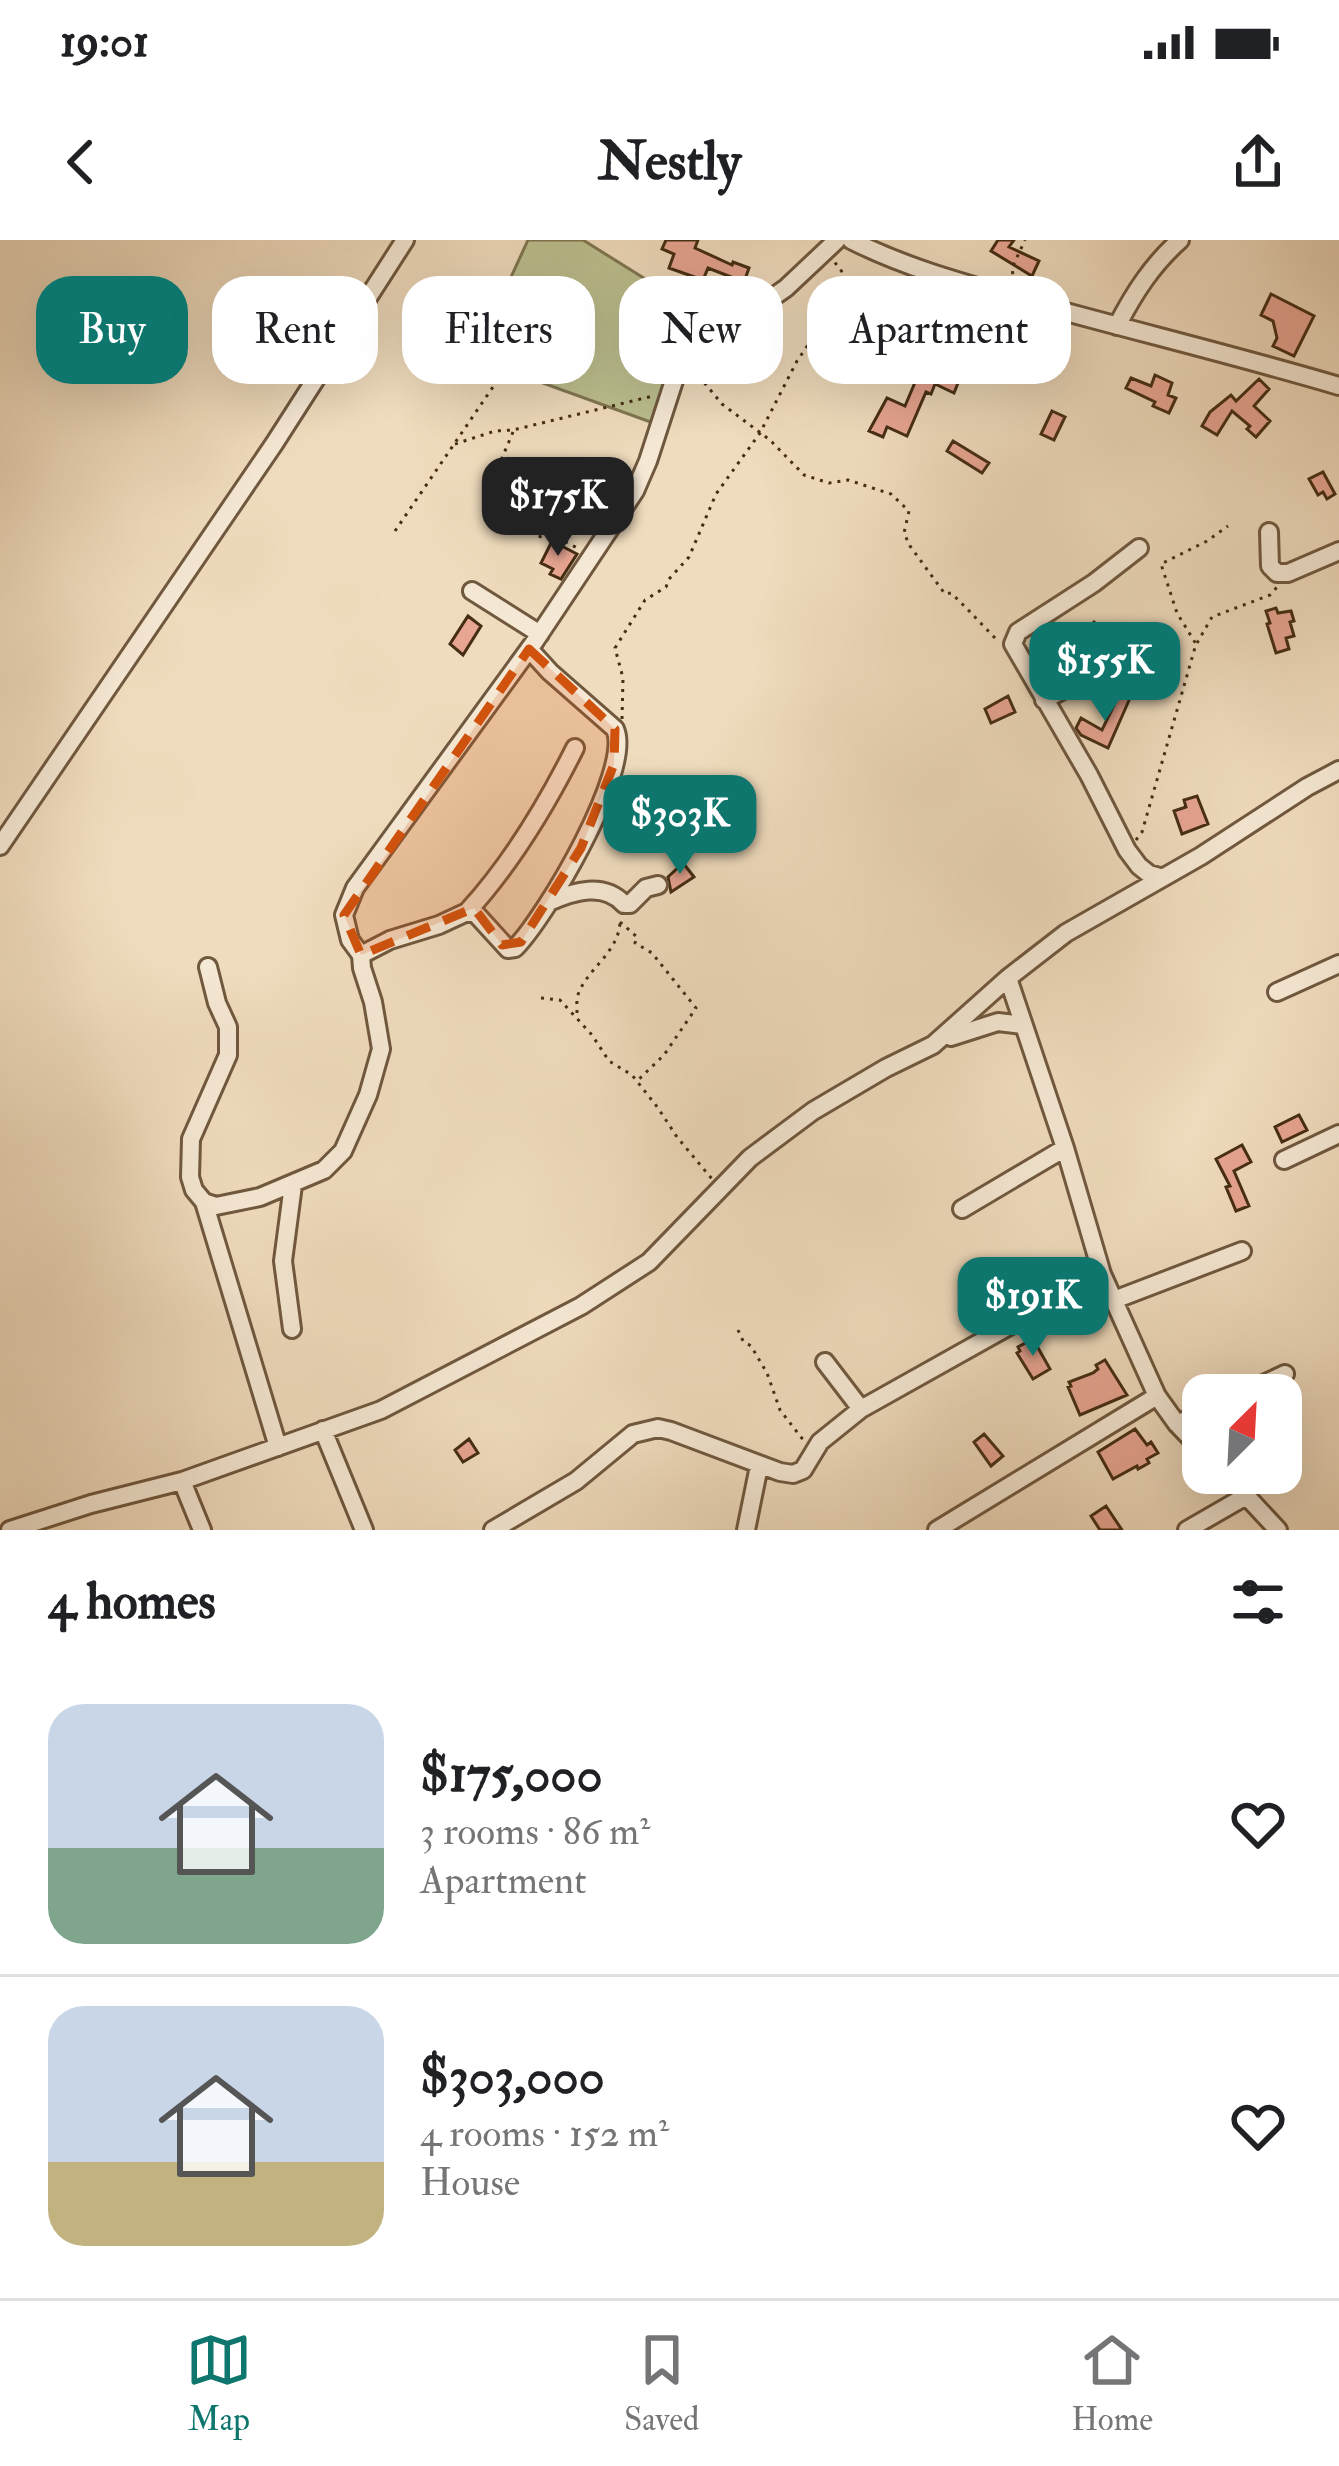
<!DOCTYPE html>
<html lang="en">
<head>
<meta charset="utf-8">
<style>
  body { margin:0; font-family:"IM FELL Double Pica",serif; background:#f6f6f6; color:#202124; height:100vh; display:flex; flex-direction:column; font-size:45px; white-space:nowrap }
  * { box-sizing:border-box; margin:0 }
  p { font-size:39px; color:#757577 }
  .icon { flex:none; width:66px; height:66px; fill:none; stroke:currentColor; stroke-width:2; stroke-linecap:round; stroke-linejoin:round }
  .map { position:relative; height:1290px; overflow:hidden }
  .drawer { display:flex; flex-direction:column; background:#fff; flex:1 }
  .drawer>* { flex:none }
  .hud { position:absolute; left:36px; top:36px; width:1269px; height:108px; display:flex; gap:24px }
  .needle { width:78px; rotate:24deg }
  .buttons { position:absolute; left:1182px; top:1134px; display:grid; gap:24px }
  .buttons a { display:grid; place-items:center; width:120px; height:120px; border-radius:24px; background:#fff; box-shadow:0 12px 48px #0002; font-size:60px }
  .price { position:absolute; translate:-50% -102px; padding:0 27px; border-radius:24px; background:#0f766e; color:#fff; font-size:39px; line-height:78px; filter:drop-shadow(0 3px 6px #0008) }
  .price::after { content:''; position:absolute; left:50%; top:72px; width:36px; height:27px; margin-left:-18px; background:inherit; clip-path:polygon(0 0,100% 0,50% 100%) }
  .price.on { background:#222; color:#fff }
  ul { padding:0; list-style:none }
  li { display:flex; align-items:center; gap:36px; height:300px; padding:0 48px }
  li+li { border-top:3px solid #e0e0e0 }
  li span { display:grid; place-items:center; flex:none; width:336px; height:240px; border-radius:36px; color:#555 }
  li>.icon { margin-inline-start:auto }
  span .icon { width:144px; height:144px; fill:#fffc; stroke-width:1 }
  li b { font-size:51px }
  h2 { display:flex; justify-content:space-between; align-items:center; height:144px; padding:0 48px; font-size:51px }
  .tag { padding:0 42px; border-radius:36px; background:#fff; box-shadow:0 12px 48px #0002; font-size:42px; line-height:108px }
  .tag.on { background:#0f766e; color:#fff }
  .status { display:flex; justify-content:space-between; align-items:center; height:84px; padding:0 60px; background:#fff; direction:ltr }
  .status svg { height:33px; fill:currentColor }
  header { display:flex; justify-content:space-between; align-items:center; height:156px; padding:0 48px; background:#fff; font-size:54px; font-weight:800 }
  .tab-bar { display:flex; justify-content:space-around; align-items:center; height:168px; border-top:3px solid #e0e0e0; background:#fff; font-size:33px; color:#757577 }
  .tab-bar a { display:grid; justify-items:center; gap:6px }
  .tab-bar .on { color:#0f766e }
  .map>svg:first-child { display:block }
  .green { fill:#bcbf8f; stroke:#807652; stroke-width:3 }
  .building { fill:#e8a592; stroke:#452d14; stroke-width:3 }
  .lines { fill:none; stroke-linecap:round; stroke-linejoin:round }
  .minor-casing { stroke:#70583e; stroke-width:22 }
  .path { stroke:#452d14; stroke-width:3; stroke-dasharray:3 6; stroke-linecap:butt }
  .minor { stroke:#f5e8d4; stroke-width:16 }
  .marked { fill:#d0520d; fill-opacity:0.2; stroke:#d0520d; stroke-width:9; stroke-dasharray:24 15; stroke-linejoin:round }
</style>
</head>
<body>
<div class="status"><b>19:01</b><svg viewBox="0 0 49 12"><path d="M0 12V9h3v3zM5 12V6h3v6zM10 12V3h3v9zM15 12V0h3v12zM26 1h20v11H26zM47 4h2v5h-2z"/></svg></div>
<header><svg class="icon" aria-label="back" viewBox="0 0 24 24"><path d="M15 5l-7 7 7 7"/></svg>Nestly<svg class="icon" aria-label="share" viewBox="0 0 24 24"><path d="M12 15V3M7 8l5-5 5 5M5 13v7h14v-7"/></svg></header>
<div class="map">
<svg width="1339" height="1290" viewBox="0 0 1339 1290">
  <rect width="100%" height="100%" fill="#efdbbd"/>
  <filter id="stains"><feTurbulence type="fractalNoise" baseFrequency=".00167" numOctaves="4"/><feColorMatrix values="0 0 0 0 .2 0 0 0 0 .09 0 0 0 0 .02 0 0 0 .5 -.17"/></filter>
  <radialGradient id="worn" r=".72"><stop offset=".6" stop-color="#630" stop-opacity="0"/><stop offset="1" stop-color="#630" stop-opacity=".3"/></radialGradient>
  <path class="green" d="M528 0H583L690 67 656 184 474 118Z"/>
  <path class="building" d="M666 0H698L695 8 732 25 733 22 749 28 744 42 708 28 703 40 669 28 674 14 662 9Z
    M998 0H1014L1009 7 1039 21 1032 36 991 11Z
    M845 52 871 64 860 87 886 98 879 115 919 127 920 124 958 143 954 153 935 144 931 154 926 152 907 196 887 187 883 197 869 191 887 158 905 166 916 140 885 130 883 136 871 133 873 126 860 124 864 104 846 96 850 85 834 77Z
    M1271 54 1314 76 1294 116 1273 106 1277 98 1273 81 1261 75Z
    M1027 93 1040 99 1031 121 1018 116Z
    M945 103 965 107 962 112 988 128 985 133 982 131 981 135 964 129 965 125 940 115Z
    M1155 135 1172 143 1168 155 1176 158 1169 173 1153 166 1155 162 1126 148 1131 138 1151 146Z
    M1259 139 1269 149 1254 166 1270 181 1256 197 1247 189 1250 186 1232 171 1217 195 1202 186 1210 172 1231 155 1236 161Z
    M1052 171 1065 177 1054 200 1041 194Z
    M953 201 989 223 982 233 947 211Z
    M1323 232 1335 254 1327 259 1323 252 1318 255 1309 239Z
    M552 301 577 314 561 339 550 334 553 329 541 323Z
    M1276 368 1278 373 1291 371 1294 381 1290 382 1294 396 1286 398 1289 409 1276 413 1267 384 1270 383 1266 371Z
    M468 376 481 386 463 415 450 404Z
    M1094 382 1107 397 1095 406 1083 391Z
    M1120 453 1130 458 1108 508 1081 495 1076 488 1081 478 1102 490Z
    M1008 456 1015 472 991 483 985 469Z
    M1197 556 1208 584 1182 594 1174 571 1186 567 1184 560Z
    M683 623 694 637 671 652 668 637Z
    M1299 875 1307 890 1282 902 1275 887Z
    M1242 905 1251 922 1234 931 1249 966 1236 971 1226 947 1230 946 1216 919Z
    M1033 1099 1050 1129 1033 1139 1017 1113 1020 1111 1018 1107Z
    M1105 1120 1127 1155 1080 1175 1068 1147 1071 1146 1069 1142 1093 1133 1098 1129 1096 1125Z
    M1135 1189 1147 1205 1151 1202 1158 1213 1147 1219 1149 1223 1138 1229 1137 1226 1113 1239 1098 1212Z
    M984 1194 1003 1216 991 1226 974 1202Z
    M469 1199 478 1213 463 1222 455 1210Z
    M1106 1266 1122 1290H1100L1091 1276Z"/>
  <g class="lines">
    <g class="minor-casing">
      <path id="minor" d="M851 0C912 31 978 47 1044 66 1142 93 1241 117 1339 146
        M1117 86C1134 53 1152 25 1180 0
        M1269 292 1270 326 1277 333H1288L1339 311
        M1139 308 1094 343 1018 392 1013 404 1089 535 1127 610 1139 626 1149 634 1160 637
        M472 351 540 394
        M1044 460 1109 426
        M0 606 274 204 405 0
        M549 662C574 651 604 642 624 664H630L646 648 658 645
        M467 672C511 624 546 566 575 508
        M361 715 390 700 439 685 467 672 476 674 508 709 515 708C546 677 633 529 615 489L550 432 529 409
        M208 727 217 763 228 787V815L191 899 190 937 194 950 204 962 216 966 260 957 324 930 343 911 368 855 381 809 373 762 362 728 361 715 350 700 344 675 355 648 535 401 635 251 648 221 681 119 694 103 729 88 786 48 837 0
        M1008 738 1065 908 1102 1034 1157 1156 1177 1184 1203 1211
        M1277 752 1339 724
        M951 797 998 782 1023 785
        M1284 920 1339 894
        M204 962 278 1207
        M962 969 1065 908
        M1114 1060 1242 1011
        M292 1089 283 1021 293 945
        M825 1122 861 1169
        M1240 1155 1285 1134
        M1177 1184 1203 1172
        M323 1190 364 1290
        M1225 1233 1278 1290
        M182 1241 202 1290
        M10 1290 91 1264 182 1241 381 1170 581 1066 649 1022 750 918 813 871 886 828 933 805 1008 738 1066 693 1201 616 1307 547 1339 530
        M493 1290 576 1241 633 1194 658 1188 671 1191 780 1232 793 1234 803 1230 820 1202 861 1169 1102 1034
        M746 1290 759 1226
        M937 1290 1157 1156
        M1187 1290 1246 1256"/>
    </g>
    <path class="path" d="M1014 43 1012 28 1025 0
      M693 129 722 164 770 200 804 235 829 243 848 240 891 254 909 271 904 293 910 306 945 354 951 353C968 369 983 386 999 402
      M513 192 483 263 486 271 541 297 564 301 581 310
      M455 204 495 191 513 190 653 156
      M395 291 499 138 513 131
      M1197 403 1212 377 1270 355 1278 346
      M622 479 623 438 615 408 645 360 666 347 669 339 689 317 716 254 760 193 797 121 821 86 828 83 846 37 833 20
      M1136 600 1142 592 1196 404 1177 373 1161 324 1207 301 1228 286
      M620 682 637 697 635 703 652 713 696 768 664 815 636 842
      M541 758 560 760 592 795 609 821 632 835 658 868 677 897 712 939
      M577 773C577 766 576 759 579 752 589 728 618 712 620 683
      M738 1090 743 1101 751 1106 767 1133 780 1170 804 1201"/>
    <use href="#minor" class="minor"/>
  </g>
  <path class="marked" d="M529 409 615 489 614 524 581 608 521 702 502 705 474 668 361 715 344 675Z"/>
  <rect width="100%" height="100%" filter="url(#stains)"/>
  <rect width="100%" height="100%" fill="url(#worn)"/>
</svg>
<div class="buttons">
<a><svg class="needle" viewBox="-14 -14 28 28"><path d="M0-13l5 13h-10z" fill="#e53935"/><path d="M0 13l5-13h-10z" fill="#757577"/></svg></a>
</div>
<b class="price on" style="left:558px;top:319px">$175K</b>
<b class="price" style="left:1105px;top:484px">$155K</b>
<b class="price" style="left:680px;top:637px">$303K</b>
<b class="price" style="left:1033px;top:1119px">$191K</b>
<div class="hud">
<a class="tag on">Buy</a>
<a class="tag">Rent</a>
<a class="tag">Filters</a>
<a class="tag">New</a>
<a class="tag">Apartment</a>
</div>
</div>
<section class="drawer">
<h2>4 homes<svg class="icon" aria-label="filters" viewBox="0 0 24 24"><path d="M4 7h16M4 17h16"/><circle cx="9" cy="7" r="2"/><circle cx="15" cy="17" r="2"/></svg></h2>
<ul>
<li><span style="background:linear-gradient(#c9d6e8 60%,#7fa58c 0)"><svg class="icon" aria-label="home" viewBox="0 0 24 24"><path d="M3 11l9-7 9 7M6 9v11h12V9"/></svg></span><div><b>$175,000</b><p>3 rooms · 86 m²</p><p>Apartment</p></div><svg class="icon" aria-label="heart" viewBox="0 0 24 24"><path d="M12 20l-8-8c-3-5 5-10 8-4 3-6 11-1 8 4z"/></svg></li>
<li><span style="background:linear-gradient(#c9d6e8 65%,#c2b280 0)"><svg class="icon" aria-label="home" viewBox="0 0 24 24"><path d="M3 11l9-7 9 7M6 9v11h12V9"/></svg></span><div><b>$303,000</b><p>4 rooms · 152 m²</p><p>House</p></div><svg class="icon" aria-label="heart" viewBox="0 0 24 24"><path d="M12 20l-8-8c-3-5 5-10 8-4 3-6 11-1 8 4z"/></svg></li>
</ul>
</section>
<nav class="tab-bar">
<a class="on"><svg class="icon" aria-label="map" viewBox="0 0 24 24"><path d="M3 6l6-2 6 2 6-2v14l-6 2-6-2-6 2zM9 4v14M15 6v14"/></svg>Map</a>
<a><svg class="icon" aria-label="saved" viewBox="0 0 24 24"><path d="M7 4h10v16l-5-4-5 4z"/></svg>Saved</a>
<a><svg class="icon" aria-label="home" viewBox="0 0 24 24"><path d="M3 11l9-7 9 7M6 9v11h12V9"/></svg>Home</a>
</nav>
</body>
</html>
